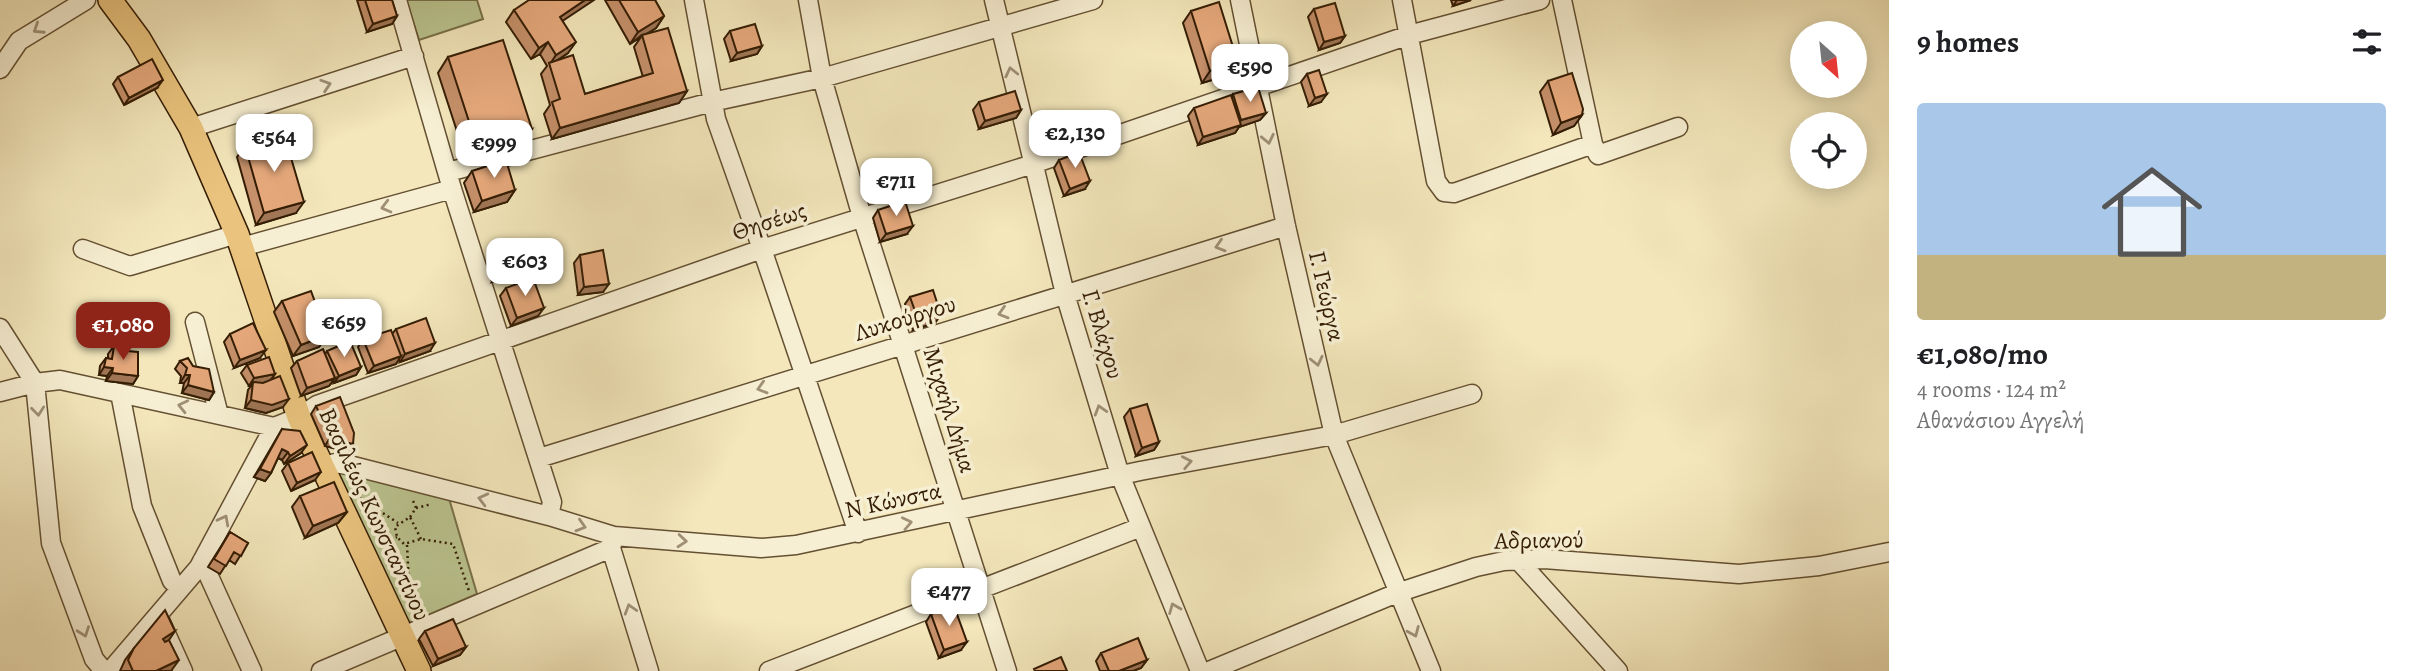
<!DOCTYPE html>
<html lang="en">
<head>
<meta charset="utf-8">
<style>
  body { margin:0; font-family:Alegreya,serif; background:#f2f2f2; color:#202124; height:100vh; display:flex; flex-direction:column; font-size:26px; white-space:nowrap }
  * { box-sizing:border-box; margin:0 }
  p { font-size:23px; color:#757577 }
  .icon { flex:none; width:38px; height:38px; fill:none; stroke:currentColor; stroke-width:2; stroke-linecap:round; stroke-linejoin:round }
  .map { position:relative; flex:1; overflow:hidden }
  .panel { display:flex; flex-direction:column; background:#fff; width:525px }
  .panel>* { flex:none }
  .needle { width:46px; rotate:153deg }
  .buttons { position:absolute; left:1790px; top:21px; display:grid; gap:14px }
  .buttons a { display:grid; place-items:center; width:77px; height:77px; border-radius:50%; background:#fff; box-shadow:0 4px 18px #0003; font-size:35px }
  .price { position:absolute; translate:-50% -60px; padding:0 16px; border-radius:14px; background:#fff; color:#222; font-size:23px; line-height:46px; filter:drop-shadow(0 2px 4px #0008) }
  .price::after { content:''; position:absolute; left:50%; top:42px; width:21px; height:16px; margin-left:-10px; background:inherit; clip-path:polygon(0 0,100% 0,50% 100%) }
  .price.current { background:#8f2418; color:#fff }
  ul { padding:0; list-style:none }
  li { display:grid; align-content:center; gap:14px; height:371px; padding:0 28px }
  li span { display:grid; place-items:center; height:217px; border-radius:7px; color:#555 }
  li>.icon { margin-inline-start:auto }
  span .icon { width:126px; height:126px; fill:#fffc; stroke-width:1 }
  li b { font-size:30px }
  h2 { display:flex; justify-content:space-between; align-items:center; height:84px; padding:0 28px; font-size:30px }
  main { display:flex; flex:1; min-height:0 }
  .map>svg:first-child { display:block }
  .green { fill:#bbc590; stroke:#78714a; stroke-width:2 }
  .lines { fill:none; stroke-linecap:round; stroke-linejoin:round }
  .minor-casing { stroke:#645032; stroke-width:21 }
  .major-casing { stroke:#341d04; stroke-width:26 }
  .path { stroke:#341d04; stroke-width:2.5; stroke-dasharray:2 3.5; stroke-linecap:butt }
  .minor { stroke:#f7efd3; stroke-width:18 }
  .major { stroke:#eac47e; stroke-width:23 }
  .wall { fill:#c5906a; stroke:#341d04; stroke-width:2 }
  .shaded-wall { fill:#a07656; stroke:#341d04; stroke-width:2 }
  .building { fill:#e5a87b; stroke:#341d04; stroke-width:2 }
  .oneway { stroke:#9f9076 }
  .labels { text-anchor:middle; stroke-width:7; stroke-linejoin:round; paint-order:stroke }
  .street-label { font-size:24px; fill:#341d04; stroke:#f7efd3 }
</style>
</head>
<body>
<main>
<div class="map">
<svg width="1889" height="671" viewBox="0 0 1889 671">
  <rect width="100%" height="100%" fill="#f3e7bb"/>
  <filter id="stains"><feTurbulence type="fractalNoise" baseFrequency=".00286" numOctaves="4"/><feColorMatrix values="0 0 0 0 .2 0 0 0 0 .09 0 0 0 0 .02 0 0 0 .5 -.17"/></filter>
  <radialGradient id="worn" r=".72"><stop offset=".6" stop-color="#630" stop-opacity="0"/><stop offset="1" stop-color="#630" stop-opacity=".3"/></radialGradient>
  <path class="green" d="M406 0H477L483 19 419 40Z
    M337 471 448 495 477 594 405 625Z"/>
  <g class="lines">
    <g class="minor-casing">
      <path id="minor" d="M397 0 452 189 552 502 549 516
        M694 0 716 119 762 249 858 533
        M808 0 822 78 862 217 1007 671
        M994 0 1065 294 1120 475 1200 671
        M1240 0 1286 226 1334 435 1431 671
        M1402 0 1436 181 1444 192 1454 193 1593 144
        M1562 0 1593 144 1598 155 1678 127
        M0 69 19 41 86 0
        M191 128 414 56
        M448 172 712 102 822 78 1093 0
        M242 247 452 189
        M83 249 130 266 237 234
        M195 322 219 415
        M0 328 35 383 51 543 94 659 104 671
        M0 392 35 383 60 380 274 427 299 417 317 405 762 249 1033 164 1409 35 1540 0
        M120 393 142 506 172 581 180 587
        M539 458 1286 226
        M322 468 335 463 353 466 549 516 614 536 761 548 796 545 1140 471 1334 435 1472 394
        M614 537 611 548 649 671
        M1518 560 1618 671
        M202 561 252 671
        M159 618 183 671
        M110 671 199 567 274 427
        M321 671 611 548
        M769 671 1141 527
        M1209 671 1397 593 1476 567 1504 561 1544 559 1739 574 1819 566 1889 552"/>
    </g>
    <g class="major-casing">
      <path id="major" d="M110 0 139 39 191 128 237 234 299 417 419 671"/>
    </g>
    <path class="path" d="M360 498 398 523
      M416 508 432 504
      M410 517 416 508 412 498
      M421 539 410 517 395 527 397 537 404 544 421 539 453 544 469 591
      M381 545 397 537
      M407 545 410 604"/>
    <use href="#minor" class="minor"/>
    <use href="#major" class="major"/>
  </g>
  <path class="wall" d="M357 0H392L397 16 392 24 367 32Z
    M605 0H655L664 16 656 28 646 34 687 91 679 103 552 139 544 114 550 105 541 74 547 66 540 54 531 59 506 22 514 10 563 21 568 53 558 60 585 94 643 77 634 47 641 37 630 44Z
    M1451 0H1471L1453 6Z
    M1314 9 1345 36 1340 43 1319 50 1308 17Z
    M1191 11 1238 63 1229 75 1202 83 1183 23Z
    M730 31 762 46 757 54 731 61 724 39Z
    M448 57 521 144 467 162 438 73Z
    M1307 74 1321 102 1309 106 1301 82Z
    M118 77 157 88 124 105 113 84Z
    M1548 81 1582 115 1574 126 1553 135 1540 92Z
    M1233 94 1266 113 1260 120 1239 127 1235 133 1198 145 1188 116 1194 108 1232 97Z
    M979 102 1021 110 1016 118 979 129 973 110Z
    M245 146 296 213 256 225 237 157Z
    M1059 160 1085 189 1064 196 1054 168Z
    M472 171 515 190 507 202 474 212 464 183Z
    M878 210 907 234 880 242 873 218Z
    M580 255 603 292 578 295 574 263Z
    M494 264 529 265 523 273 492 282 489 272Z
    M506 288 538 316 511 326 500 296Z
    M910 297 935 323 913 330 905 304Z
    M282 301 327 335 319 347 293 356 274 312Z
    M396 329 430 351 400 362 399 359 396 364 368 373 358 347 363 339 392 334Z
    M230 334 260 358 234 368 224 342Z
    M114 346 128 351 138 376 133 384 106 381 107 376 99 375 100 366 106 358H108V354Z
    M327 351 361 367 356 375 334 383 333 381 329 386 301 396 291 368 297 361 325 354Z
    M180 361 214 392 209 400 182 393 184 383H180L181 376 175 369Z
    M247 365 275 374 271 380 283 407 266 413 245 408 248 390 251 386H249L241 373Z
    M316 406 353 444 348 452 325 446 311 414Z
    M1130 409 1159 442 1154 450 1136 456 1124 417Z
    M282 429 301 453 284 464 282 460 278 458 271 473 265 481 254 477Z
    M288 463 315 480 291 491 282 471Z
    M300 496 347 512 338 523 305 538 292 507Z
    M230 532 248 543 235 564 229 560 220 574 208 567Z
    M931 614 961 650 939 658 926 622Z
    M175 631 168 640 171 671H120L125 660 134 648Z
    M425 631 466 647 460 655 433 666 419 639Z
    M1101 653 1147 660 1141 668 1133 671H1100L1096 661Z"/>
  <path class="shaded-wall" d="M585 0H594L552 28 560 17Z
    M1457 0H1471L1453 6Z
    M397 16 392 24 367 32 373 24Z
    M664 16 656 28 643 36 642 35 630 44 638 32Z
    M1345 36 1340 43 1319 50 1324 42Z
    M548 42 540 54 531 59 539 48Z
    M576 42 568 53 550 65V64L556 55Z
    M762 46 757 54 731 61 737 53Z
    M1238 63 1229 75 1202 83 1210 71Z
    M163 80 157 88 124 105 129 98Z
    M687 91 679 103 552 139 560 128Z
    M1327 94 1321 102 1309 106 1315 98Z
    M1021 110 1016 118 979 129 985 121Z
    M1266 113 1260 120 1239 127 1235 133 1198 145 1203 137 1238 126 1241 120Z
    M1582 115 1574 126 1553 135 1561 123Z
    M532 129 521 144 467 162 477 146Z
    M1090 181 1085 189 1064 196 1070 189Z
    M515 190 507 202 474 212 482 201Z
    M304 202 296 213 256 225 264 213Z
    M913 226 907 234 880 242 886 234Z
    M529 265 523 273 492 282 498 274Z
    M609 284 603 292 578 295 584 287Z
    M544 308 538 316 511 326 517 318Z
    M941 315 935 323 913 330 919 322Z
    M327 335 319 347 293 356 301 345Z
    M435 343 430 351 400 362 405 354Z
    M266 350 260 358 234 368 240 360Z
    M401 356 396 364 368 373 374 366Z
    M104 367 113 368 107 376 99 375Z
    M361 367 356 375 334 383 339 376Z
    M112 373 138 376 133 384 106 381Z
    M275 374 269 382 253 385V382L251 386H249L254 378Z
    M185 375H190L184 383H180Z
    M335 378 329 386 301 396 307 388Z
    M188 385 214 392 209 400 182 393Z
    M289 399 283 407 266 413 245 408 251 400Z
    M330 438 353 444 348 452 325 446Z
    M1159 442 1154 450 1136 456 1142 448Z
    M307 445 301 453 284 464 290 456Z
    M282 449 288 452 282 460 276 457Z
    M260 469 271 473 265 481 254 477Z
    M321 472 315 480 291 491 297 483Z
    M347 512 338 523 305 538 313 526Z
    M175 631 167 643 154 650 163 639Z
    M967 642 961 650 939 658 944 650Z
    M466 647 460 655 433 666 438 659Z
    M179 660 171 671H156Z
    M1147 660 1141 668 1133 671H1119Z"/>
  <path class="building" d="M365 0H392L397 16 373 24Z
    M529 0H585L560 17 576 42 556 55 548 42 539 48 514 10Z
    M619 0H655L664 16 638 32Z
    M1219 2 1238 63 1210 71 1191 11Z
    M1335 3 1345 36 1324 42 1314 9Z
    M755 24 762 46 737 53 730 31Z
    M668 28 687 91 560 128 552 102 560 99 549 63 573 55 585 94 653 73 642 35Z
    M503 40 532 129 477 146 448 57Z
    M152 59 163 80 129 98 118 77Z
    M1319 70 1327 94 1315 98 1307 74Z
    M1572 73 1583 109 1582 115 1561 123 1548 81Z
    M1258 87 1266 113 1241 120 1233 94Z
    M1015 91 1021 110 985 121 979 102Z
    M1231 95 1241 125 1203 137 1194 108Z
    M284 134 304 202 264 213 245 146Z
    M1079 152 1090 181 1070 189 1059 160Z
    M506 160 515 190 482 201 472 171Z
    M905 201 913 226 886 234 878 210Z
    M603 250 609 284 584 287 580 255Z
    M526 255 529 265 498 274 494 264Z
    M533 278 544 308 517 318 506 288Z
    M933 290 941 315 919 322 910 297Z
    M311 291 327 335 301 345 282 301Z
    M426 318 435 343 405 354 396 329Z
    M253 323 266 350 240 360 230 334Z
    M391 330 401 356 374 366 363 339Z
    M350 341 361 367 339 376 327 351Z
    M114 346 128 347V351L138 352V376L112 373 113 368 104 367 106 358 112 359Z
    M323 349 335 378 307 388 297 361Z
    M269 357 275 374 254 378 247 365Z
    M188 358 193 366 209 369 214 392 188 385 190 375H185L187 368 180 361Z
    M280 376 289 399 272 405 251 400 253 382 263 383Z
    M340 397 354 433 353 444 330 438 316 406Z
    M1147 404 1159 442 1142 448 1130 409Z
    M282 429 300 431 307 445 290 456 288 452 282 449 271 473 260 469Z
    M312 452 321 472 297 483 288 463Z
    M334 482 347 512 313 526 300 496Z
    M230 532 248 543 241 556 234 552 226 566 214 559Z
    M954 606 967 642 944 650 931 614Z
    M165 610 175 631 163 639 165 642 169 640 179 660 156 671H133L128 660 134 648Z
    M453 619 466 647 438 659 425 631Z
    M1138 638 1147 660 1119 671H1109L1101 653Z
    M1061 657 1067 671H1035L1034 669Z"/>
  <defs><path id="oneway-chevron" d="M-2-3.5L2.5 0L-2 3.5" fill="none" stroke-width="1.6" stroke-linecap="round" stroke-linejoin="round" transform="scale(1.75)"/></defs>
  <g class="oneway">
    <use href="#oneway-chevron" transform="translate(38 29) rotate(147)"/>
    <use href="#oneway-chevron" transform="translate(1011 72) rotate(-103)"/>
    <use href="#oneway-chevron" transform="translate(326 85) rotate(-18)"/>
    <use href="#oneway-chevron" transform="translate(1268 139) rotate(78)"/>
    <use href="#oneway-chevron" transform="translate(386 207) rotate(165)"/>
    <use href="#oneway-chevron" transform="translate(1220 246) rotate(163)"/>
    <use href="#oneway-chevron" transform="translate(1003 313) rotate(163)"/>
    <use href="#oneway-chevron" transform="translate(1317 361) rotate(77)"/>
    <use href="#oneway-chevron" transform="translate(762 388) rotate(163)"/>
    <use href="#oneway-chevron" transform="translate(183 406) rotate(-167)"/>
    <use href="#oneway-chevron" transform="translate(1100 410) rotate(-107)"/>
    <use href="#oneway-chevron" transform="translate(38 411) rotate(84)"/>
    <use href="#oneway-chevron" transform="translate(1187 462) rotate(-11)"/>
    <use href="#oneway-chevron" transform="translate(483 499) rotate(-166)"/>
    <use href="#oneway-chevron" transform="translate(224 520) rotate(-62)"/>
    <use href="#oneway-chevron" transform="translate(907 523) rotate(-12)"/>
    <use href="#oneway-chevron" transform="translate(581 526) rotate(17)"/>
    <use href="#oneway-chevron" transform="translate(682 541) rotate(5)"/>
    <use href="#oneway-chevron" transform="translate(1174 608) rotate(-112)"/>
    <use href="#oneway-chevron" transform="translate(630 609) rotate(-107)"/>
    <use href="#oneway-chevron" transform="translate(84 632) rotate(70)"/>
    <use href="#oneway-chevron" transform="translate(1414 632) rotate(67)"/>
  </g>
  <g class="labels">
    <g class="street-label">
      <text transform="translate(769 221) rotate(-18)" y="8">Θησέως</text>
      <text transform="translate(1327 296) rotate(77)" y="8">Γ. Γεώργα</text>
      <text transform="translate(905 318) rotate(-17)" y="8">Λυκούργου</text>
      <text transform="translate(1103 334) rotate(73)" y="8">Γ. Βλάχου</text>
      <text transform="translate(950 410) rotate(73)" y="8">Μιχαήλ Δήμα</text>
      <text transform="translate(893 500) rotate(-12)" y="8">Ν Κώνστα</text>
      <text transform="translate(375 514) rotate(65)" y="8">Βασιλέως Κωνσταντίνου</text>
      <text transform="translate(1539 540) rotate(-1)" y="8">Αδριανού</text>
    </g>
  </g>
  <rect width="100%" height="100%" filter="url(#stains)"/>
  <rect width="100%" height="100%" fill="url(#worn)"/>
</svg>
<div class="buttons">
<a><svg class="needle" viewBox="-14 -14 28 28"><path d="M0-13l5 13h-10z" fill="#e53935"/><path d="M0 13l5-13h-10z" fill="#757577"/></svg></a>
<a><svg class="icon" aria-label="locate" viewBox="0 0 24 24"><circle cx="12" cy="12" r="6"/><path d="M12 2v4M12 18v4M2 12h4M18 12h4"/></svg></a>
</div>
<b class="price" style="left:1250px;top:104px">€590</b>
<b class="price" style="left:1075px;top:170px">€2,130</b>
<b class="price" style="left:274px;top:174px">€564</b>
<b class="price" style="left:494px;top:180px">€999</b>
<b class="price" style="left:896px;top:218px">€711</b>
<b class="price" style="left:525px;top:298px">€603</b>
<b class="price" style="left:344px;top:359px">€659</b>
<b class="price current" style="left:123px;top:362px">€1,080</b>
<b class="price" style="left:949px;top:628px">€477</b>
</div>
<section class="panel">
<h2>9 homes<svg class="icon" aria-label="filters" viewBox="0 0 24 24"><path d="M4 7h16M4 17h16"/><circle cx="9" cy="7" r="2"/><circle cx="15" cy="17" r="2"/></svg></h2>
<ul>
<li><span style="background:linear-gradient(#a9c7e8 70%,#c2b280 0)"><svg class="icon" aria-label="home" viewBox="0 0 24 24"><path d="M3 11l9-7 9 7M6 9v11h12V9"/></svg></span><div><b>€1,080/mo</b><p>4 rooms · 124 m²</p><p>Αθανάσιου Αγγελή</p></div></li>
</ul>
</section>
</main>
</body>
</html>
